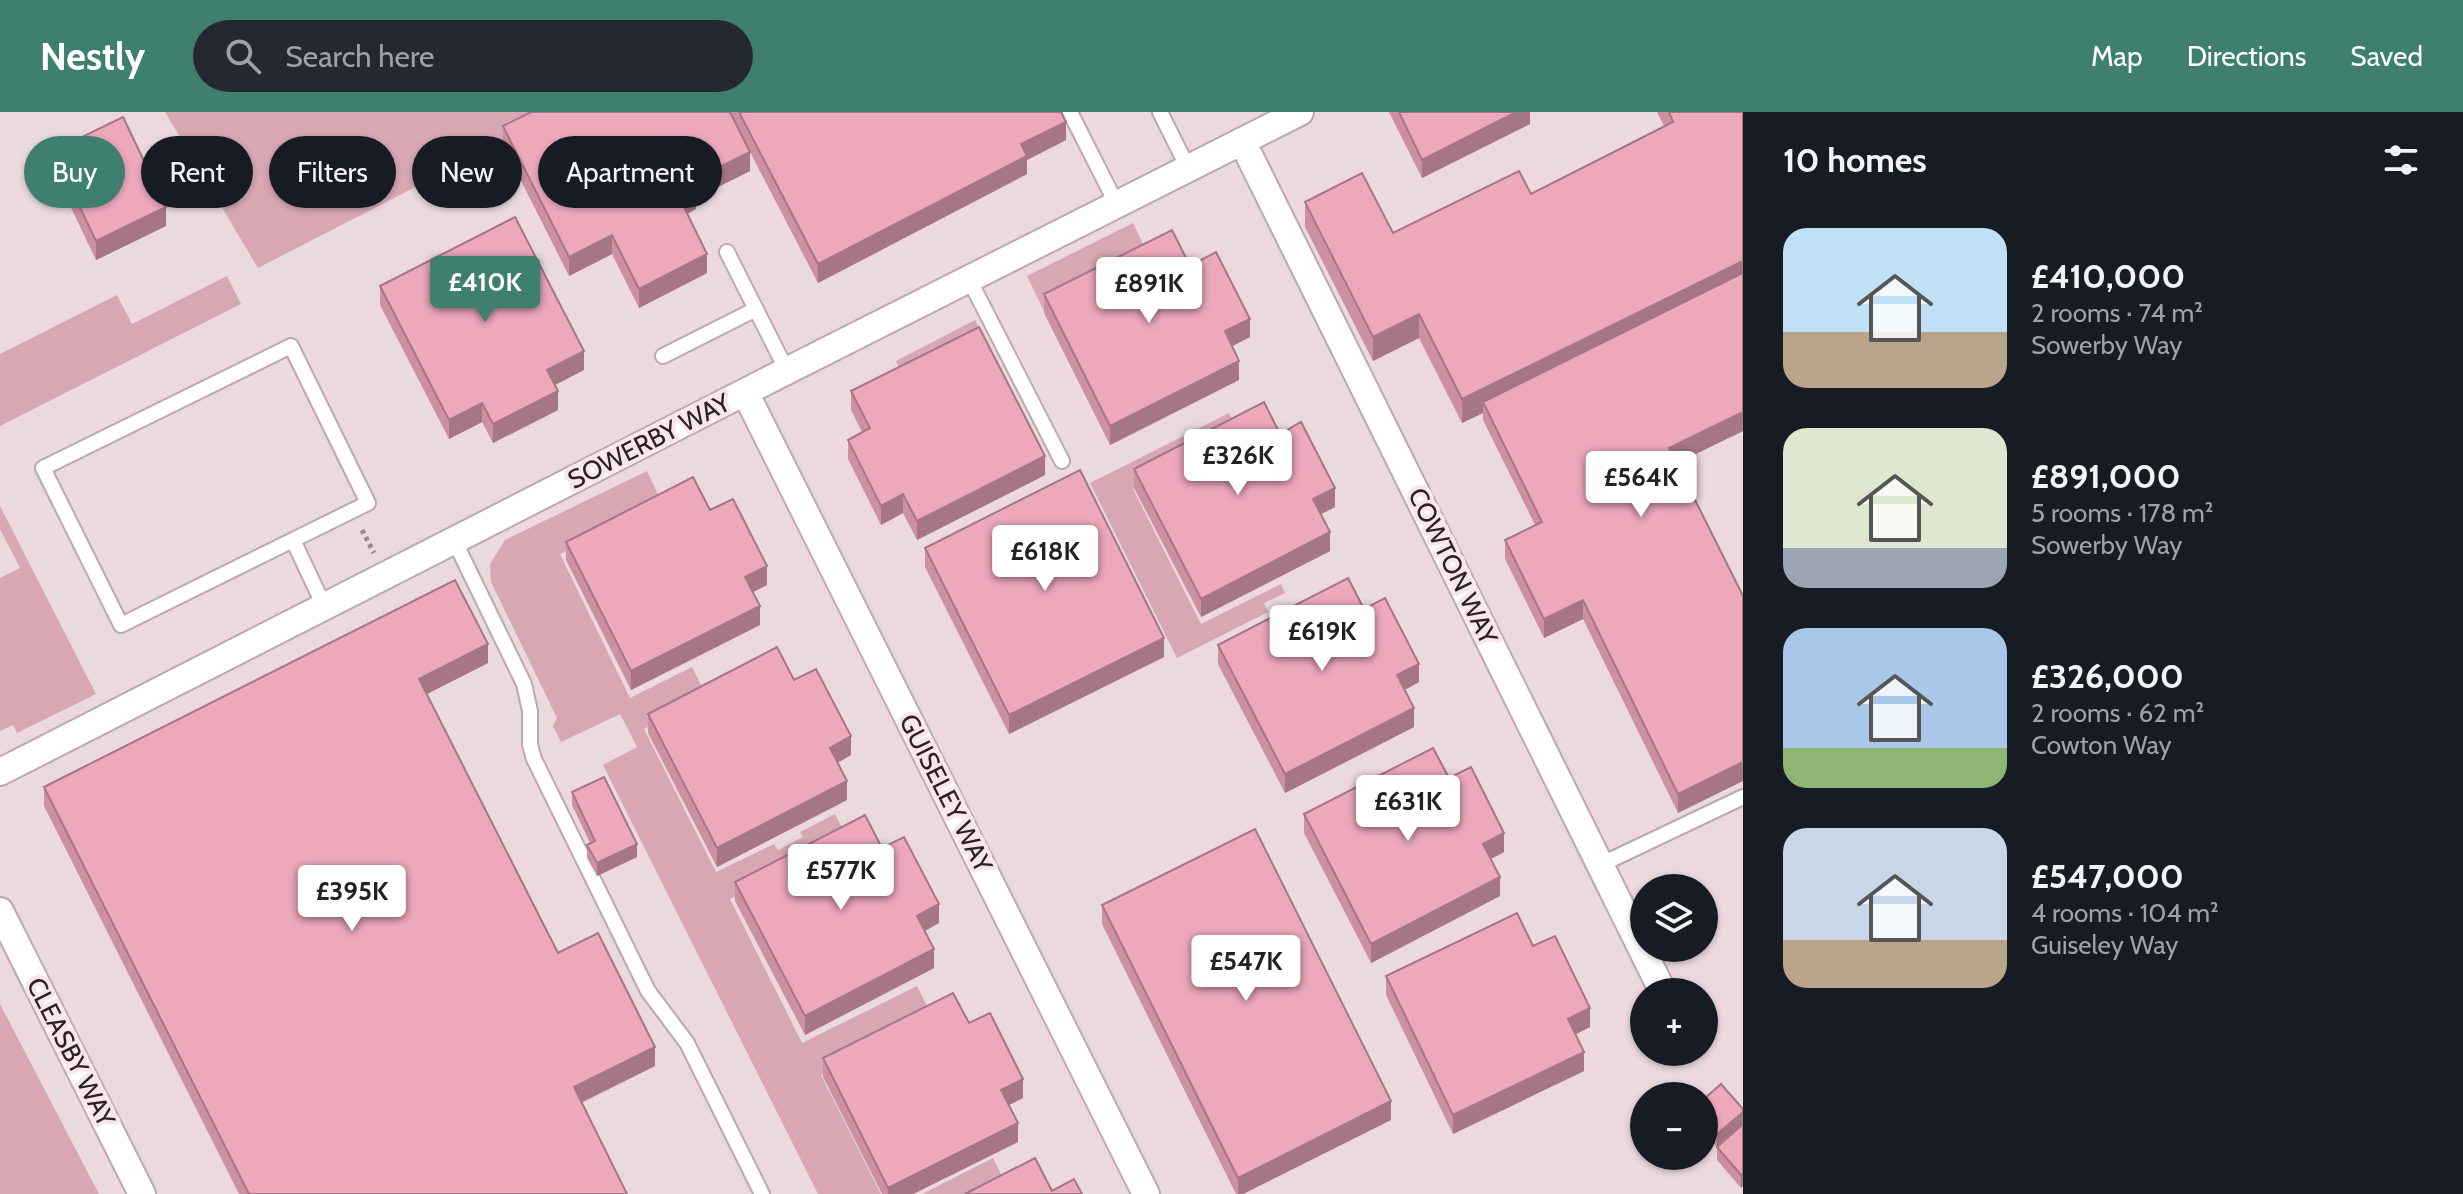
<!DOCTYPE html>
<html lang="en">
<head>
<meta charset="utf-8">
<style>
  body { margin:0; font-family:Cabin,sans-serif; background:#242831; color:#f1f3f6; height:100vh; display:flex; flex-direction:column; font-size:30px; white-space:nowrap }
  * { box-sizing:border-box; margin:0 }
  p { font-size:26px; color:#9ea1a6 }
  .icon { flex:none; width:44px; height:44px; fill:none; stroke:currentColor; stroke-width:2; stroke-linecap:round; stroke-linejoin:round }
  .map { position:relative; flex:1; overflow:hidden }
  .details { display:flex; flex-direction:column; background:#171b24; width:720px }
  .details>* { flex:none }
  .banner { position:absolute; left:24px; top:24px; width:760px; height:72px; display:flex; gap:16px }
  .tools { position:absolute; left:1630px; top:762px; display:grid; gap:16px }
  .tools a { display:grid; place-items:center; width:88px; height:88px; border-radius:50%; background:#171b24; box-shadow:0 2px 6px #0004; font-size:40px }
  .price { position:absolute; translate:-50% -68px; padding:0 18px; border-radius:8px; background:#fff; color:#222; font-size:26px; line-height:52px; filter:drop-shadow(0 2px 4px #0008) }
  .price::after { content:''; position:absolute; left:50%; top:48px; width:24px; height:18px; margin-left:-12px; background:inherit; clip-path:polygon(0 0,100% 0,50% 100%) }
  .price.selected { background:#3e7f6d; color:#fff }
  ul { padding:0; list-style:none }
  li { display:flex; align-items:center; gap:24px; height:200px; padding:0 40px }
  li span { display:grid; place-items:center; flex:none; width:224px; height:160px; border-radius:24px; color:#555 }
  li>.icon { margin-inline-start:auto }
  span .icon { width:96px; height:96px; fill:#fffc; stroke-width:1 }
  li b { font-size:34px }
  h2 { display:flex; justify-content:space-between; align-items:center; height:96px; padding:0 40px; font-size:34px }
  .tag { padding:0 28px; border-radius:36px; background:#171b24; box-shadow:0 2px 6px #0004; font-size:28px; line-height:72px }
  .tag.selected { background:#3e7f6d; color:#fff }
  header { display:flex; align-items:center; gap:48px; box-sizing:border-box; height:112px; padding:0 40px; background:#3e7f6d; color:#fff }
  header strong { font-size:38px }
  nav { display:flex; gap:44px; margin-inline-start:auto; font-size:28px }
  .search { width:560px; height:72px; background:#242831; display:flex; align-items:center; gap:20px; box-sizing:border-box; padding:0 28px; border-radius:44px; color:#9ea1a6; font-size:30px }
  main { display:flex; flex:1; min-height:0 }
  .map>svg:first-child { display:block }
  .green { fill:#d7a8b4 }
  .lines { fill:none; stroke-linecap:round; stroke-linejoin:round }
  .lane-casing { stroke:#baa9ad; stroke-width:18 }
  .street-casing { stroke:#baa9ad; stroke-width:30 }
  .path { stroke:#978a8d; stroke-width:5; stroke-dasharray:4 4; stroke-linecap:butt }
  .lane { stroke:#fff; stroke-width:14 }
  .street { stroke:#fff; stroke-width:26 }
  .wall { fill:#cc90a2 }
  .shaded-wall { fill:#a67684 }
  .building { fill:#eda8bc; stroke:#a67684; stroke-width:2 }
  .labels { text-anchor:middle; stroke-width:8; stroke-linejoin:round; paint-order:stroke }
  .street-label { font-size:26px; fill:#292224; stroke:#f8e6eb }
</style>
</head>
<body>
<header>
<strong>Nestly</strong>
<div class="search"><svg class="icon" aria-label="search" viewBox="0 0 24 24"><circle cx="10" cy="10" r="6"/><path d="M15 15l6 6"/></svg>Search here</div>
<nav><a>Map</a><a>Directions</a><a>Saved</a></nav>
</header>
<main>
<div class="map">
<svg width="1743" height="1082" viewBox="0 0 1743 1082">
  <rect width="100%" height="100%" fill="#ebd9dd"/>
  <path class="green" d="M165 0H561L258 156Z
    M1133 111 1150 146 1044 199 1027 164Z
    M227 164 241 192 0 314V242L117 183 132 212Z
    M975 208 985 228 905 268 896 249Z
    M1229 301 1240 322 1133 377 1201 512 1281 472 1285 481 1264 491 1268 500 1177 546 1090 371Z
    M647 359 662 391 560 442 630 586 692 555 701 573 754 547 759 559 644 617 716 760 774 732 778 738 803 725 800 720 835 702 848 727 730 787 802 931 917 874 933 906 821 963 881 1082H818L603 653 637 635 620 602 561 630 553 614 557 606 491 470 490 452 505 428Z
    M0 394 96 582 17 621 13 613 0 619V466L20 456 0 417Z
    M0 892 99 1082H0Z
    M993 1046 1009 1078 1000 1082H922Z"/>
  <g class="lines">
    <g class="lane-casing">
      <path id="lane" d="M1070 0 1117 93
        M1160 0 1188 56
        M727 140 787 259
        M969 167 1062 349
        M663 244 756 197
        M293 428 368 391 291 234 43 356 121 513 293 428 324 494
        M454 428 524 572 530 599V633L534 647 648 879 687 931 762 1082
        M1600 753 1743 685"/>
    </g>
    <g class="street-casing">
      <path id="street" d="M1242 29 1663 880
        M745 280 1146 1082
        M0 660 745 280 1300 0
        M0 799 142 1082"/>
    </g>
    <path class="path" d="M362 418 374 441"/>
    <use href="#lane" class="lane"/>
    <use href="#street" class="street"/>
  </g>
  <path class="wall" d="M531 0H1061L1066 28 1027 48V62L818 171 750 40V59L696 86V97L687 102 707 161 639 196 612 142 569 164 503 33V14Z
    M1389 0H1530V12L1422 66Z
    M1657 0H1743V319L1677 351 1743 484 1678 701 1583 507 1544 526 1505 447V428L1535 413 1483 308V301L1462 311 1419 226 1373 249 1305 115V90L1393 121 1531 82 1664 14Z
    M53 39 166 114 96 148 53 58Z
    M1190 154 1250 225 1232 234 1239 268 1110 333 1044 201V182Z
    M380 174 584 258 555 273 558 298 493 331 482 310 449 327 380 193Z
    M851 279 1045 363 917 428 903 401 881 413 848 347V328L862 320 851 298Z
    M1280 322 1335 395 1321 402 1330 439 1201 505 1134 376V357Z
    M710 398 767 473 753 480 760 513 631 578 566 448V430Z
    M925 436 1164 545 1009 622 925 455Z
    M1364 497 1419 570 1405 578 1414 615 1285 681 1218 552V533Z
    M488 551 427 582 558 841 655 954 581 991 627 1082H239L44 694V675Z
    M794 568 851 643 837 651 847 688 717 755 648 621V602Z
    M1449 666 1504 740 1490 747 1500 784 1371 851 1304 721V702Z
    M572 680 637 745 597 764 587 746V733L590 731 572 693Z
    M882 736 939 811 925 819 934 856 805 923 735 789V770Z
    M1102 793 1391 1008 1243 1082H1236L1102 812Z
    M1533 834 1590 915 1576 922 1584 959 1453 1022 1386 883V864Z
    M823 946 1023 986 1009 993 1018 1030 913 1082H882L823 965Z
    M1704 987 1742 1013 1741 1076 1717 1048V1035L1704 1021Z"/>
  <path class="shaded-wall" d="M1516 0H1530V12L1422 66V48Z
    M1066 10V28L1027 48V62L818 171V152L1021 32Z
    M750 40V59L696 86V97L680 106V87L691 69Z
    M166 95V114L96 148V129Z
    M612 123V142L569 164V145Z
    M707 142V161L639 196V177Z
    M1743 149V173L1483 290V301L1462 311V287Z
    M1419 202V226L1373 249V225Z
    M1250 207V225L1225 238V219Z
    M584 239V258L547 277V258Z
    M1239 249V268L1110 333V314Z
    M558 279V298L493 331V312Z
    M482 291V310L449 327V308Z
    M1743 300V319L1669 355V336Z
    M1045 344V363L917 428V409Z
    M1335 376V395L1313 406V387Z
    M903 382V401L881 413V394Z
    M1330 420V439L1201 505V487Z
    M767 454V473L745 484V465Z
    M1583 488V507L1544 526V507Z
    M760 494V513L631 578V559Z
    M1164 526V545L1009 622V603Z
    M488 532V551L419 586V567Z
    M1419 552V570L1397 582V563Z
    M1414 596V615L1285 681V662Z
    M851 624V643L830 655V636Z
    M1743 650V669L1678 701V682Z
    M847 669V688L717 755V736Z
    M1504 721V740L1483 751V732Z
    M637 732V745L597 764V751Z
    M1500 765V784L1371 851V832Z
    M939 792V811L917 823V804Z
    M934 837V856L805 923V904Z
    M1590 896V915L1568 926V907Z
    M655 935V954L574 994V975Z
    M1584 940V959L1453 1022V1003Z
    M1023 967V986L1001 997V978Z
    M1391 989V1008L1243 1082H1238V1066Z
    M1743 1000V1013L1717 1035V1022Z
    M1018 1011V1030L913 1082H888V1076Z
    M1743 1061V1074L1741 1076V1063Z"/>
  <path class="building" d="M531 0H730L750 40 691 69 696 78 680 87 707 142 639 177 612 123 569 145 503 14Z
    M739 0H1061L1066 10 1021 32 1027 44 818 152Z
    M1399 0H1516L1422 48Z
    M1669 0H1743V149L1462 287 1419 202 1373 225 1305 90 1362 61 1393 121 1519 59 1531 82 1673 10Z
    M123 5 166 95 96 129 53 39Z
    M515 105 584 239 547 258 558 279 493 312 482 291 449 308 380 174Z
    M1172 118 1190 154 1216 140 1250 207 1225 219 1239 249 1110 314 1044 182Z
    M1743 161V300L1669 336 1743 484V650L1678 682 1583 488 1544 507 1505 428 1542 410 1483 290Z
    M979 215 1045 344 917 409 903 382 881 394 848 328 870 316 851 279Z
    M1264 290 1280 322 1301 310 1335 376 1313 387 1330 420 1201 487 1134 357Z
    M1080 358 1164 526 1009 603 925 436Z
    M693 365 710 398 733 387 767 454 745 465 760 494 631 559 566 430Z
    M1348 466 1364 497 1385 486 1419 552 1397 563 1414 596 1285 662 1218 533Z
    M455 468 488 532 419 567 558 841 598 821 655 935 574 975 627 1082H249L44 675Z
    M777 535 794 568 816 557 851 624 830 636 847 669 717 736 648 602Z
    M1433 636 1449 666 1471 655 1504 721 1483 732 1500 765 1371 832 1304 702Z
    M604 665 637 732 597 751 587 733 595 729 572 680Z
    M865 703 882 736 904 725 939 792 917 804 934 837 805 904 735 770Z
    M1255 717 1391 989 1238 1066 1102 793Z
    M1517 801 1533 834 1555 824 1590 896 1568 907 1584 940 1453 1003 1386 864Z
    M953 881 969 911 990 901 1023 967 1001 978 1018 1011 888 1076 823 946Z
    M1721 972 1743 997V1000L1717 1022 1704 1008V987Z
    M1742 1013 1743 1015V1061L1741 1063 1717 1035Z
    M1035 1046 1052 1079 1074 1067 1082 1082H965Z"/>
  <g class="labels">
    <g class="street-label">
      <text transform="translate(649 329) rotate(-27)" y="9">SOWERBY WAY</text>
      <text transform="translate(1453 454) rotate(64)" y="9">COWTON WAY</text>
      <text transform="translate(946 681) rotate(63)" y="9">GUISELEY WAY</text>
      <text transform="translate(71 940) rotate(63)" y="9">CLEASBY WAY</text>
    </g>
  </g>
</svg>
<div class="tools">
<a><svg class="icon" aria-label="layers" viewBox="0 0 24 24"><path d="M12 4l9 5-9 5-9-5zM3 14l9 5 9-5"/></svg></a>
<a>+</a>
<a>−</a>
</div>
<b class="price selected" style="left:485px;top:212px">£410K</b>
<b class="price" style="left:1149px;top:213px">£891K</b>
<b class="price" style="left:1238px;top:385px">£326K</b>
<b class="price" style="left:1641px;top:407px">£564K</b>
<b class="price" style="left:1045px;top:481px">£618K</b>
<b class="price" style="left:1322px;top:561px">£619K</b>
<b class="price" style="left:1408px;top:731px">£631K</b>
<b class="price" style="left:841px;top:800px">£577K</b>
<b class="price" style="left:352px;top:821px">£395K</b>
<b class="price" style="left:1246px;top:891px">£547K</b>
<div class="banner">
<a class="tag selected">Buy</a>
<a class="tag">Rent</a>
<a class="tag">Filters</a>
<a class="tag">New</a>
<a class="tag">Apartment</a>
</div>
</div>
<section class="details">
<h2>10 homes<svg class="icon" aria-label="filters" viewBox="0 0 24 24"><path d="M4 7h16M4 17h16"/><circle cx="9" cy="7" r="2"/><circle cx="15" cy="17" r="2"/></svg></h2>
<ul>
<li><span style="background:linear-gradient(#bfe0f5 65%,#b9a48a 0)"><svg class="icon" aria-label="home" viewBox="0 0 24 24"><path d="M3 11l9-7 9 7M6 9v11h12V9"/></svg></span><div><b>£410,000</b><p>2 rooms · 74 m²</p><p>Sowerby Way</p></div></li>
<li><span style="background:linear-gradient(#dfe7d0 75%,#9aa5b1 0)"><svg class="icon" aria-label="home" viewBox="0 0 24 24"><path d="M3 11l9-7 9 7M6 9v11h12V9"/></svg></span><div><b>£891,000</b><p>5 rooms · 178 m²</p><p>Sowerby Way</p></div></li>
<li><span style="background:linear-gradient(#a9c7e8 75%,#8fb573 0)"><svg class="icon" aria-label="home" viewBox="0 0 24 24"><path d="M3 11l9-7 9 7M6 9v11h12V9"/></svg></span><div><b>£326,000</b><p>2 rooms · 62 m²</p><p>Cowton Way</p></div></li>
<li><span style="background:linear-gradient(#c9d6e8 70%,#b9a48a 0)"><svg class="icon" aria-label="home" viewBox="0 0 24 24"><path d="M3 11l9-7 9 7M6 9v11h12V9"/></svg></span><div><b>£547,000</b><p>4 rooms · 104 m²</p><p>Guiseley Way</p></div></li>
</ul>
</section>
</main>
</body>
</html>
